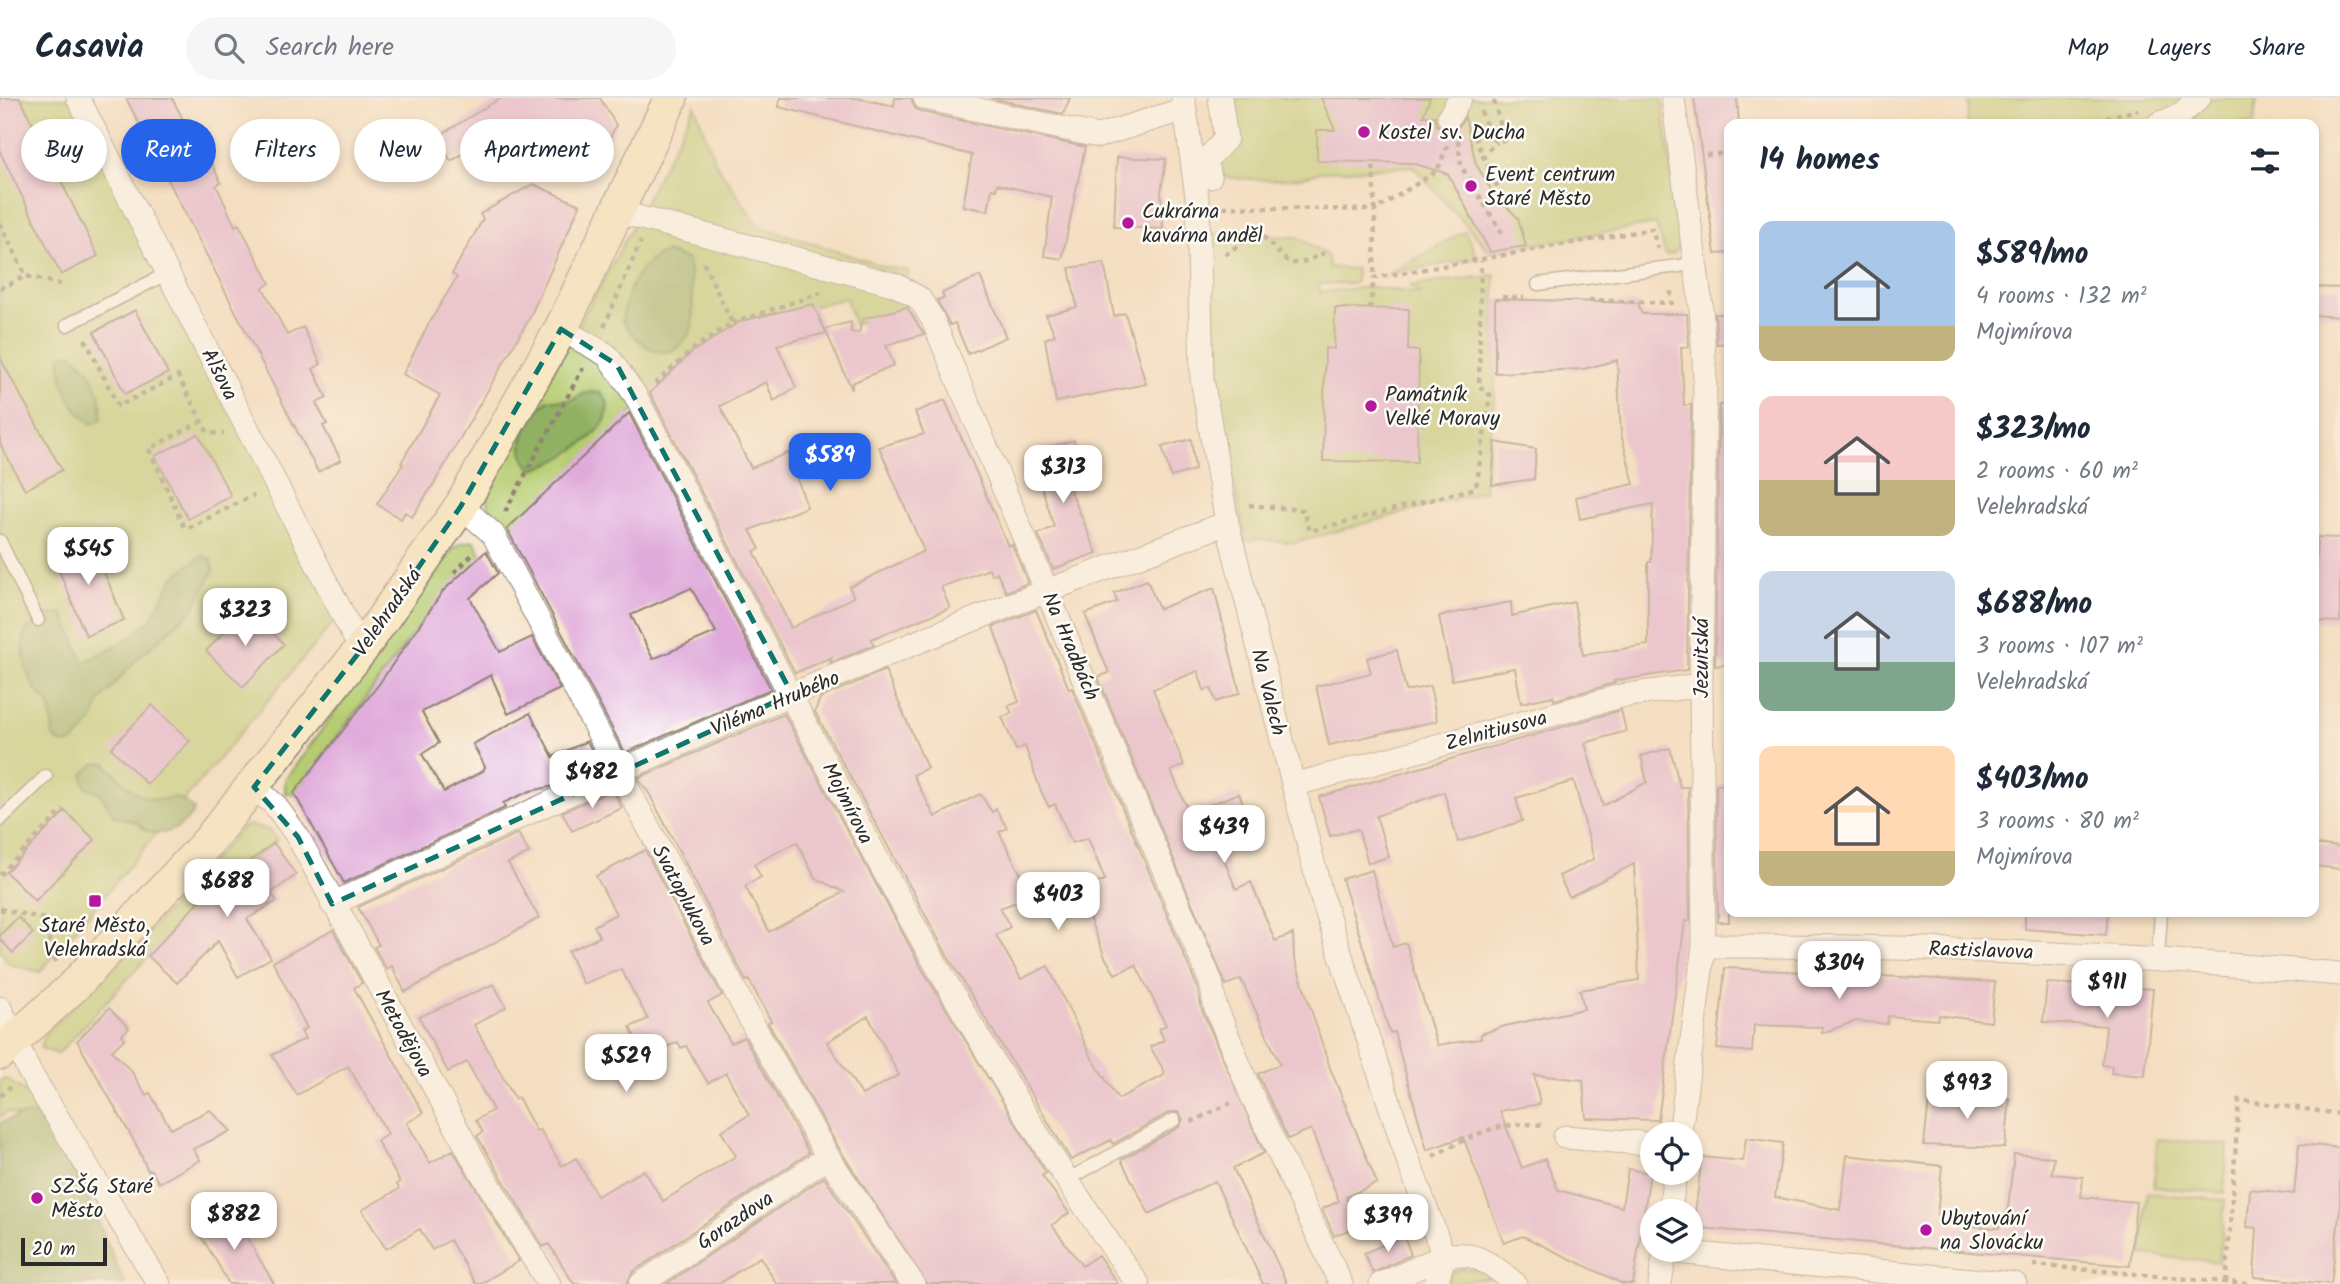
<!DOCTYPE html>
<html lang="en">
<head>
<meta charset="utf-8">
<style>
  body { margin:0; font-family:Kalam,sans-serif; background:#f6f6f7; color:#1f2937; height:100vh; display:flex; flex-direction:column; font-size:26px; white-space:nowrap }
  * { box-sizing:border-box; margin:0 }
  p { font-size:23px; color:#747a83 }
  .icon { flex:none; width:38px; height:38px; fill:none; stroke:currentColor; stroke-width:2; stroke-linecap:round; stroke-linejoin:round }
  .map { position:relative; flex:1; overflow:hidden }
  .panel { position:absolute; left:1724px; top:21px; width:595px; height:798px; display:flex; flex-direction:column; background:#fff; border-radius:14px; box-shadow:0 4px 10px #0003 }
  .panel>* { flex:none }
  .guide { position:absolute; left:21px; top:21px; width:665px; height:63px; display:flex; gap:14px }
  .fabs { position:absolute; left:1640px; top:1024px; display:grid; gap:14px }
  .fabs a { display:grid; place-items:center; width:63px; height:63px; border-radius:50%; background:#fff; box-shadow:0 4px 10px #0003; font-size:35px }
  .scale { position:absolute; left:21px; bottom:18px; width:86px; box-sizing:border-box; padding-left:7px; border:4px solid #2b2b2b; border-top:0; font-size:19px; line-height:24px; white-space:nowrap; color:#2b2b2b; -webkit-text-stroke:5px #fdfcf7; paint-order:stroke }
  .price { position:absolute; translate:-50% -60px; padding:0 16px; border-radius:14px; background:#fff; color:#222; font-size:23px; line-height:46px; filter:drop-shadow(0 2px 4px #0008) }
  .price::after { content:''; position:absolute; left:50%; top:42px; width:21px; height:16px; margin-left:-10px; background:inherit; clip-path:polygon(0 0,100% 0,50% 100%) }
  .price.active { background:#2563eb; color:#fff }
  ul { padding:0; list-style:none }
  li { display:flex; align-items:center; gap:21px; height:175px; padding:0 35px }
  li span { display:grid; place-items:center; flex:none; width:196px; height:140px; border-radius:14px; color:#555 }
  li>.icon { margin-inline-start:auto }
  span .icon { width:84px; height:84px; fill:#fffc; stroke-width:1 }
  li b { font-size:30px }
  h2 { display:flex; justify-content:space-between; align-items:center; height:84px; padding:0 35px; font-size:30px }
  .chip { padding:0 24px; border-radius:32px; background:#fff; box-shadow:0 4px 10px #0003; font-size:24px; line-height:63px }
  .chip.active { background:#2563eb; color:#fff }
  header { display:flex; align-items:center; gap:42px; box-sizing:border-box; height:98px; padding:0 35px; background:#fff; border-bottom:2px solid #e0e1e3 }
  header strong { font-size:33px }
  nav { display:flex; gap:38px; margin-inline-start:auto; font-size:24px }
  .search { width:490px; height:63px; background:#f6f6f7; display:flex; align-items:center; gap:18px; box-sizing:border-box; padding:0 24px; border-radius:38px; color:#747a83; font-size:26px }
  .map>svg:first-child { display:block }
  .green { fill:#b6cc70; stroke:#707c4e; stroke-width:2 }
  .forest { fill:#90b062; stroke:#5e6e46; stroke-width:2 }
  .building { fill:#e0aadb; fill-rule:evenodd }
  .lines { fill:none; stroke-linecap:round; stroke-linejoin:round }
  .lane-casing { stroke:#908476; stroke-width:15 }
  .street-casing { stroke:#908476; stroke-width:25 }
  .secondary-casing { stroke:#908476; stroke-width:36 }
  .path { stroke:#908476; stroke-width:4.5; stroke-dasharray:5 5; stroke-linecap:butt }
  .lane { stroke:#fff; stroke-width:12 }
  .street { stroke:#fff; stroke-width:23 }
  .secondary { stroke:#f8e8c3; stroke-width:33 }
  .marked { fill:none; stroke:#0f766e; stroke-width:5; stroke-dasharray:14 9; stroke-linejoin:round }
  .poi-dot { fill:#b5179e; stroke:#fdfcf7; stroke-width:2.5 }
  .labels { text-anchor:middle; stroke-width:5; stroke-linejoin:round; paint-order:stroke }
  .poi-label { font-size:21px; fill:#2b2b2b; stroke:#fdfcf7; text-anchor:start }
  .street-label { font-size:21px; fill:#2b2b2b; stroke:#fdfcf7 }
</style>
</head>
<body>
<header>
<strong>Casavia</strong>
<div class="search"><svg class="icon" aria-label="search" viewBox="0 0 24 24"><circle cx="10" cy="10" r="6"/><path d="M15 15l6 6"/></svg>Search here</div>
<nav><a>Map</a><a>Layers</a><a>Share</a></nav>
</header>
<div class="map">
<svg width="2340" height="1186" viewBox="0 0 2340 1186">
  <rect width="100%" height="100%" fill="#fdfcf7"/>
  <filter id="ink" filterUnits="userSpaceOnUse"><feTurbulence type="fractalNoise" baseFrequency=".0143" numOctaves="2"/><feDisplacementMap in="SourceGraphic" scale="14" xChannelSelector="R" yChannelSelector="G"/><feConvolveMatrix kernelMatrix="1 2 1 2 8 2 1 2 1" color-interpolation-filters="sRGB"/></filter>
  <filter id="wash" filterUnits="userSpaceOnUse"><feTurbulence type="fractalNoise" baseFrequency=".00686" numOctaves="4" result="noise"/><feDisplacementMap in="SourceGraphic" scale="28" xChannelSelector="R" yChannelSelector="G"/><feGaussianBlur stdDeviation="1.57" result="paint"/><feColorMatrix in="noise" values="0 0 0 0 0 0 0 0 0 0 0 0 0 0 0 0 0 1.4 0 .05"/><feComposite in="paint" operator="in"/></filter>
  <g filter="url(#wash)">
    <rect width="100%" height="100%" fill="#f4dec1"/>
    <path class="green" d="M0 0H78L342 514 40 874 9 866 0 851Z
      M1223 0H1662L1680 144 1676 154 1666 158 1656 126 1490 154 1413 68 1320 74 1301 80 1271 82 1212 79Z
      M1969 0H2257L2254 26H1967Z
      M695 7 715 64 758 128 886 169 908 172 906 210 854 226 846 200 742 225 693 256 508 434 487 406 489 388 622 148Z
      M1465 133 1478 160 1388 176Z
      M1210 136 1298 139 1328 158 1329 169 1356 171V185L1319 186V194L1371 189 1422 196 1410 188 1495 177V294L1484 393 1293 445 1259 441 1246 443 1223 334 1211 209Z
      M474 443 483 460 443 496 294 697 285 695V682L453 452 461 445Z
      M248 727 268 732 277 742 202 800 58 956 41 950 45 935 148 835 241 730Z
      M6 981 27 995 38 1016 19 1018 7 1014 0 1019V982Z
      M2157 1041 2228 1047 2224 1095 2154 1089Z
      M2147 1095 2225 1102 2219 1164 2142 1157Z
      M1463 1170 1487 1174 1489 1180 1446 1186 1452 1174Z"/>
    <path class="forest" d="M666 154 688 162C691 177 696 221 690 234 669 273 639 247 622 223 626 194 637 164 666 154Z
      M71 255C95 273 101 292 102 321L92 326C70 310 59 284 61 258Z
      M587 294 601 295 608 305C607 310 607 317 605 322 596 341 553 368 532 371 510 348 528 320 548 302H572Z
      M202 457 212 462 214 472 192 512 134 564 100 603 92 624 74 644 62 646 53 639 50 607 36 593 26 572 23 548 26 532 46 517 63 515 84 565 130 540 151 521 173 480Z
      M105 665C119 678 129 695 149 700 172 707 170 688 194 712 185 729 164 741 145 732 142 730 140 726 136 724 130 721 120 721 114 718L99 694C87 690 84 691 83 677L94 666Z
      M38 1016 81 1085 125 1186H0V1025L19 1018Z"/>
    <g id="blocks">
      <path class="building" d="M0 0H20L98 158 61 177 0 54Z
        M126 0H172L205 64 210 62 221 85 216 87 235 128 239 126 270 185 263 190 287 237 303 229 321 266 313 271 327 300 316 305 327 326 323 328 341 362 318 374Z
        M501 0H600L616 27 599 63 577 53 533 81 502 32 451 63 437 39Z
        M780 0H857L894 8 895 0H911L915 10 922 14 1085 49 1062 161 1044 158 1052 99 997 86 996 92 992 91 988 113 963 108 972 57 779 9Z
        M990 0H1070L1063 16Z
        M1321 0H1430L1423 18H1435L1437 27 1448 33 1457 31 1465 19 1476 66 1493 95 1518 120 1526 148 1490 154 1448 76 1412 65 1317 63V32H1335Z
        M1694 0H1737L1739 26H1729V155L1715 156Z
        M1117 59 1166 61 1161 94 1163 131 1114 129Z
        M533 86 580 107 530 219 435 384 412 419 405 414 401 421 377 406 403 366 401 365 440 297 403 276 428 227 457 179 452 176 483 121 480 116Z
        M1104 165 1114 218 1125 215 1146 286 1056 304 1045 241 1055 237 1046 217 1077 209 1069 170Z
        M980 178 1006 239 968 256 955 225 950 227 937 202 944 200 942 195Z
        M2315 189 2340 190V219L2314 217Z
        M1495 201 1638 205 1642 216H1687L1689 249H1681L1684 307H1691L1687 572 1614 583 1615 585 1554 602 1553 598 1521 605 1515 570 1452 582 1439 518 1511 504 1512 518 1574 504 1583 557 1648 547V464H1651L1653 406 1580 421 1576 399 1634 386 1621 336 1617 262 1584 271 1495 275Z
        M813 206 826 235 777 247 796 289 774 303 766 284 720 308 751 370 788 355 807 409 750 432 760 451 754 453 791 530 854 499 849 489 924 453 879 349 924 336 915 314 945 302 1008 448 1012 446 1028 485 1006 494 997 474 992 477 989 471 941 489 950 510 871 541 874 547 830 565 832 559 795 575 650 295 692 254 741 223Z
        M907 209 924 236 886 247 894 267 852 285V292L825 231 851 224V234L859 235 862 221Z
        M1335 210 1409 211 1408 252 1419 253 1417 364 1323 363 1325 250 1334 251Z
        M135 212 168 275 125 296 94 234Z
        M1715 216H1729V245L1717 246Z
        M0 260 62 372 25 392 0 346Z
        M1719 307H1729V566L1715 568Z
        M629 315 771 591 625 655 507 431ZM691 490 716 534 653 561 631 517Z
        M198 336 231 398 188 421 155 358Z
        M1191 341 1195 372 1171 379 1162 349Z
        M1074 342 1085 382 1068 387 1097 455 1053 471 1038 436 1054 429 1031 354Z
        M1495 344 1536 351 1534 381 1492 387Z
        M2317 439 2340 440V524L2314 523Z
        M90 440 124 522 86 538 52 456Z
        M486 453 498 475 470 500 500 554 532 539 560 591 508 616 491 577 422 614 439 645 422 656 444 694 483 673 485 669 473 646 530 615 553 659 587 643 600 667 550 689 530 693 503 705 505 710 344 785 294 695 379 586 443 493Z
        M1147 482 1159 511 1214 490 1240 595 1216 604 1211 590 1204 592 1198 573 1153 591 1184 667 1171 673 1189 715 1239 695 1252 729 1217 744 1236 791 1251 784 1275 843 1293 836 1294 859 1330 970 1377 1085 1346 1099 1360 1127 1334 1138 1322 1111 1339 1103 1311 1031 1288 1041 1264 990 1258 976 1280 966 1241 881 1226 887 1098 579 1109 575 1085 516 1117 504 1114 495Z
        M247 510 284 546 243 589 206 553Z
        M1036 512 1069 591 1072 590 1197 888 1202 912 1264 1055 1233 1070 1287 1186H1263L1215 1083 1149 1116 1121 1062 1179 1029 1183 1021 1178 1014H1170L1113 1046 1111 1042 1071 1062 946 855 815 614 820 600 885 572 927 670 913 677 935 719 980 696 992 714 996 711 1007 730 999 734 1032 798 1000 810 1010 829 996 837 1021 881 1048 868 1092 960 1118 1001 1163 978 1165 974 1150 949 1164 942 1159 931 1166 927 1136 867 1115 876 1105 859 1078 792 1105 782 1088 740 1072 745 1055 706 1049 709 1041 693 1025 648 1016 652 1002 619 1012 615 1008 608 1019 604 993 529Z
        M1397 552 1406 593 1430 588 1437 623 1329 647 1316 588 1371 575 1367 560Z
        M152 607 190 643 147 686 111 650Z
        M1621 612 1626 633 1585 645 1603 708 1647 684 1641 658 1670 650 1680 689H1688L1690 823H1685L1658 1022 1586 1020 1583 982 1534 977 1540 1006 1500 1013 1522 1070 1545 1061 1558 1092 1622 1109 1628 1071 1650 1075 1633 1186H1623L1523 1138 1504 1145 1463 1039 1427 1052 1394 934 1390 935 1342 781 1372 772 1393 849 1406 845 1437 947 1481 941V936L1505 928 1584 911 1580 892 1639 882 1634 766 1569 799 1559 778 1594 761 1574 683 1516 700 1522 723 1458 744 1444 694 1376 718 1389 759 1368 765 1358 731 1330 738 1319 699Z
        M784 616 921 869 1046 1075 1042 1078 1069 1115 1052 1127 1082 1168 1098 1157 1118 1186H927L840 1052 768 925 771 923 749 882 746 883 650 697 638 680ZM797 744 815 780 844 794 769 834 745 788 761 779 754 766ZM868 918 899 977 862 997 827 944Z
        M1729 686V824H1718L1716 687Z
        M613 692 622 710 572 733 562 714Z
        M65 713 95 742 35 803 6 774Z
        M518 735 529 755 508 765 539 820 405 894 392 868 386 871 374 849 379 847 358 809Z
        M274 745 296 777 271 795 277 803 247 821 271 860 238 879 218 843 177 885 148 858 202 800Z
        M2314 746 2340 749V771L2314 768Z
        M645 752 722 897 708 905 731 945 744 939 809 1055 633 1174 627 1186H574L549 1146 543 1149 477 1038 483 1034 476 1022 493 1012 467 964 448 974 419 919 494 886 506 909 474 927 515 1001 518 999 536 1033 540 1032 562 1068 576 1060 597 1098 644 1072 663 1103 736 1058 721 1033 749 1017 726 975 708 985 686 948 681 950 678 944 643 959 630 929 648 921 621 871 583 886 568 853 600 839 594 828 616 816 596 778Z
        M2025 814H2108L2106 837 2025 831Z
        M18 819 33 835 13 855 0 841V837Z
        M333 832 362 885 354 890 423 1015 407 1025 430 1065 453 1052 519 1163 480 1186H476L450 1142 432 1152 420 1131 386 1151 362 1112 399 1091 397 1086 400 1084 377 1043 388 1036 348 968 297 997 272 957 305 941 301 933 307 930 273 864Z
        M1725 870 1995 884 1991 924 1939 917 1938 922 1888 918 1887 926 1856 923 1822 935V929L1754 927 1752 954 1717 951Z
        M2047 885 2153 891 2145 978 2111 975 2112 968 2102 967 2106 928 2043 924Z
        M109 910 129 930 122 937 125 940 112 953 132 974 146 997 150 995 171 1031 210 1012 231 1033 193 1051 200 1062 159 1085 151 1072 148 1073 138 1050 77 943Z
        M1930 993 2010 1001 2005 1050 1924 1047Z
        M1746 1040 1783 1045 1775 1099 1840 1112 1847 1057 1942 1068 1937 1118 1954 1120 1953 1127 1999 1130 2000 1119H2007L2014 1056 2054 1059 2052 1076 2083 1079 2081 1099 2136 1104 2130 1168 1700 1130 1694 1123 1702 1059 1743 1063Z
        M2299 1046 2340 1050V1111L2331 1186 2254 1179 2257 1130 2247 1129 2250 1091 2294 1096Z
        M824 1079 896 1186H777L760 1159 719 1186H666Z
        M232 1114 252 1148 274 1186H229L219 1168 198 1133Z
        M1404 1138 1411 1157 1373 1175 1364 1155Z"/>
    </g>
  </g>
  <g filter="url(#ink)">
    <use href="#blocks" fill-opacity="0" stroke="#908476" stroke-width="2"/>
    <g class="lines">
      <g class="lane-casing">
        <path id="lane" d="M1538 186 1694 166
          M67 227 168 175
          M0 443 38 522
          M0 722 46 678
          M2158 860 2161 814
          M1067 1082 1174 1022"/>
      </g>
      <g class="street-casing">
        <path id="street" d="M78 0 361 552
          M925 0 1098 38 1185 11 1183 0
          M1673 0 1701 208 1705 281 1701 587 1704 848 1680 1036
          M1185 11 1198 107 1202 281 1227 425 1322 800 1407 1059 1444 1159
          M1449 19 1460 0
          M2158 26 2179 18 2199 0
          M1210 79 1206 62 1226 41 1220 0
          M619 114 896 187 919 200 932 220 1211 884 1215 907 1251 996 1341 1186
          M561 231 607 257 635 297C793 598 940 908 1138 1186
          M461 408 493 436 756 932 828 1059 913 1186
          M1293 687 1621 598 1701 587
          M254 689 275 707 298 739 474 1062 549 1186
          M332 806C484 735 636 664 789 598 933 535 1080 480 1227 425
          M1704 848C1917 847 2128 857 2340 876
          M0 910 29 973 159 1186
          M1565 1039 1652 1046
          M1670 1113 1675 1074
          M1665 1153 2015 1186
          M641 1186 828 1059
          M1381 1186C1442 1162 1458 1134 1515 1186
          M1436 1186 1444 1159
          M1660 1186 1665 1152"/>
      </g>
      <g class="secondary-casing">
        <path id="secondary" d="M0 955 74 888 206 746 361 552 461 408 561 231 671 0"/>
      </g>
      <path class="path" d="M1481 13 1490 39 1497 44 1505 42 1493 0
        M2077 26 2138 12
        M1472 29 1477 45 1505 105
        M1458 42 1461 68 1502 135
        M1488 52 1497 44
        M1706 57 1729 55
        M1373 68 1375 112 1437 73 1449 44
        M1223 109 1375 112 1374 180
        M0 125 26 178
        M1263 138C1291 167 1286 173 1324 155
        M1225 157 1251 138
        M0 191 26 178 64 187
        M1502 199 1524 200
        M1589 202 1672 205 1670 189
        M1370 211 1374 180 1652 131 1658 151
        M732 225 821 195
        M604 229 641 143
        M85 241 118 308 178 278 208 335 224 336
        M655 286 697 248 732 225 702 161
        M202 323 149 351 184 429H190L254 397
        M1249 407 1303 412 1310 433 1476 390 1490 297 1479 288 1481 163
        M505 414 583 270
        M454 475 475 454
        M0 777 64 711
        M0 811 84 830
        M43 821 56 865
        M0 998 10 989
        M1191 1024 1231 1005
        M1433 1058C1472 1038 1498 1022 1543 1027
        M2033 1167 2248 1186
        M2226 1185 2239 1002 2340 1016"/>
      <use href="#lane" class="lane"/>
      <use href="#street" class="street"/>
      <use href="#secondary" class="secondary"/>
    </g>
  </g>
  <path d="M0 0H2340V1186H0ZM561 231 617 267 792 596 332 806 298 739 254 689 361 552 461 408Z" fill="#f4dec1" fill-opacity=".55" fill-rule="evenodd"/>
  <path class="marked" d="M561 231 617 267 792 596 332 806 298 739 254 689 361 552 461 408Z"/>
  <g class="poi-dot">
    <circle cx="1364" cy="34" r="7"/>
    <circle cx="1471" cy="88" r="7"/>
    <circle cx="1128" cy="125" r="7"/>
    <circle cx="1371" cy="308" r="7"/>
    <rect x="88" y="796" width="14" height="14" rx="3.5"/>
    <circle cx="37" cy="1100" r="7"/>
    <circle cx="1926" cy="1132" r="7"/>
  </g>
  <g class="labels">
    <g class="poi-label">
      <text x="1378" y="41">Kostel sv. Ducha</text>
      <text x="1485" y="83">Event centrum<tspan x="1485" dy="24">Staré Město</tspan></text>
      <text x="1142" y="120">Cukrárna<tspan x="1142" dy="24">kavárna anděl</tspan></text>
      <text x="1385" y="303">Památník<tspan x="1385" dy="24">Velké Moravy</tspan></text>
      <text x="95" y="834" text-anchor="middle">Staré Město,<tspan x="95" dy="24">Velehradská</tspan></text>
      <text x="51" y="1095">SZŠG Staré<tspan x="51" dy="24">Město</tspan></text>
      <text x="1940" y="1127">Ubytování<tspan x="1940" dy="24">na Slovácku</tspan></text>
    </g>
    <g class="street-label">
      <text transform="translate(220 276) rotate(63)" y="7">Alšova</text>
      <text transform="translate(387 514) rotate(-55)" y="7">Velehradská</text>
      <text transform="translate(1071 548) rotate(67)" y="7">Na Hradbách</text>
      <text transform="translate(1701 560) rotate(-90)" y="7">Jezuitská</text>
      <text transform="translate(1269 594) rotate(76)" y="7">Na Valech</text>
      <text transform="translate(775 605) rotate(-23)" y="7">Viléma Hrubého</text>
      <text transform="translate(1496 632) rotate(-15)" y="7">Zelnitiusova</text>
      <text transform="translate(848 705) rotate(63)" y="7">Mojmírova</text>
      <text transform="translate(684 797) rotate(62)" y="7">Svatoplukova</text>
      <text transform="translate(1981 852) rotate(2)" y="7">Rastislavova</text>
      <text transform="translate(404 935) rotate(61)" y="7">Metodějova</text>
      <text transform="translate(735 1122) rotate(-34)" y="7">Gorazdova</text>
    </g>
  </g>
</svg>
<div class="fabs">
<a><svg class="icon" aria-label="locate" viewBox="0 0 24 24"><circle cx="12" cy="12" r="6"/><path d="M12 2v4M12 18v4M2 12h4M18 12h4"/></svg></a>
<a><svg class="icon" aria-label="layers" viewBox="0 0 24 24"><path d="M12 4l9 5-9 5-9-5zM3 14l9 5 9-5"/></svg></a>
</div>
<div class="scale">20 m</div>
<b class="price active" style="left:830px;top:395px">$589</b>
<b class="price" style="left:1063px;top:407px">$313</b>
<b class="price" style="left:88px;top:489px">$545</b>
<b class="price" style="left:245px;top:550px">$323</b>
<b class="price" style="left:592px;top:712px">$482</b>
<b class="price" style="left:1224px;top:767px">$439</b>
<b class="price" style="left:227px;top:821px">$688</b>
<b class="price" style="left:1058px;top:834px">$403</b>
<b class="price" style="left:1839px;top:903px">$304</b>
<b class="price" style="left:2107px;top:922px">$911</b>
<b class="price" style="left:626px;top:996px">$529</b>
<b class="price" style="left:1967px;top:1023px">$993</b>
<b class="price" style="left:234px;top:1154px">$882</b>
<b class="price" style="left:1388px;top:1156px">$399</b>
<div class="guide">
<a class="chip">Buy</a>
<a class="chip active">Rent</a>
<a class="chip">Filters</a>
<a class="chip">New</a>
<a class="chip">Apartment</a>
</div>
<section class="panel">
<h2>14 homes<svg class="icon" aria-label="filters" viewBox="0 0 24 24"><path d="M4 7h16M4 17h16"/><circle cx="9" cy="7" r="2"/><circle cx="15" cy="17" r="2"/></svg></h2>
<ul>
<li><span style="background:linear-gradient(#a9c7e8 75%,#c2b280 0)"><svg class="icon" aria-label="home" viewBox="0 0 24 24"><path d="M3 11l9-7 9 7M6 9v11h12V9"/></svg></span><div><b>$589/mo</b><p>4 rooms · 132 m²</p><p>Mojmírova</p></div></li>
<li><span style="background:linear-gradient(#f6c9c9 60%,#c2b280 0)"><svg class="icon" aria-label="home" viewBox="0 0 24 24"><path d="M3 11l9-7 9 7M6 9v11h12V9"/></svg></span><div><b>$323/mo</b><p>2 rooms · 60 m²</p><p>Velehradská</p></div></li>
<li><span style="background:linear-gradient(#c9d6e8 65%,#7fa58c 0)"><svg class="icon" aria-label="home" viewBox="0 0 24 24"><path d="M3 11l9-7 9 7M6 9v11h12V9"/></svg></span><div><b>$688/mo</b><p>3 rooms · 107 m²</p><p>Velehradská</p></div></li>
<li><span style="background:linear-gradient(#ffd9b3 75%,#c2b280 0)"><svg class="icon" aria-label="home" viewBox="0 0 24 24"><path d="M3 11l9-7 9 7M6 9v11h12V9"/></svg></span><div><b>$403/mo</b><p>3 rooms · 80 m²</p><p>Mojmírova</p></div></li>
</ul>
</section>
</div>
</body>
</html>
